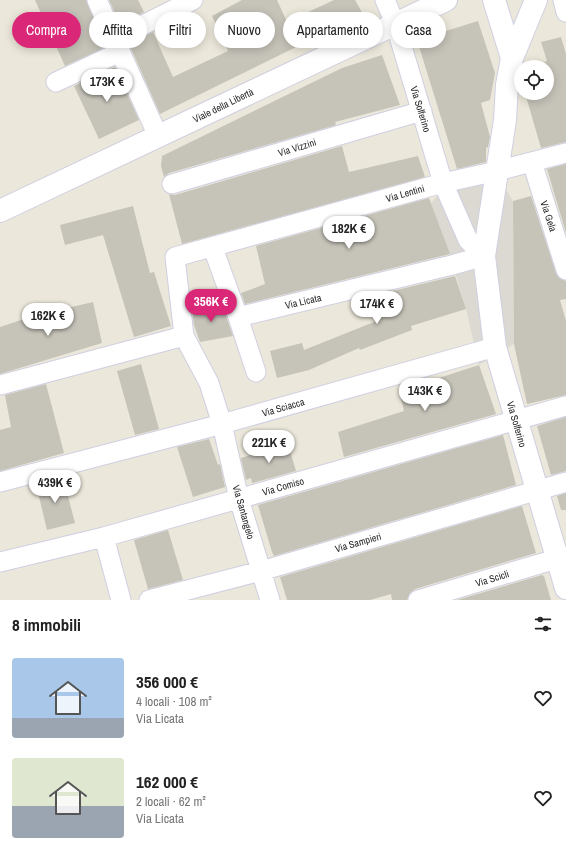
<!DOCTYPE html>
<html lang="it">
<head>
<meta charset="utf-8">
<style>
  body { margin:0; font-family:"Archivo Narrow",sans-serif; background:#f2f2f2; color:#222; height:100vh; display:flex; flex-direction:column; font-size:15px; white-space:nowrap }
  * { box-sizing:border-box; margin:0 }
  p { font-size:13px; color:#767676 }
  .icon { flex:none; width:22px; height:22px; fill:none; stroke:currentColor; stroke-width:2; stroke-linecap:round; stroke-linejoin:round }
  .map { position:relative; height:600px; overflow:hidden }
  .side { display:flex; flex-direction:column; background:#fff; flex:1 }
  .side>* { flex:none }
  .top-card { position:absolute; left:12px; top:12px; width:542px; height:36px; display:flex; gap:8px }
  .buttons { position:absolute; left:514px; top:60px; display:grid; gap:8px }
  .buttons a { display:grid; place-items:center; width:40px; height:40px; border-radius:50%; background:#fff; box-shadow:0 2px 10px #0003; font-size:20px }
  .price { position:absolute; translate:-50% -34px; padding:0 9px; border-radius:14px; background:#fff; color:#222; font-size:13px; line-height:26px; filter:drop-shadow(0 1px 2px #0008) }
  .price::after { content:''; position:absolute; left:50%; top:24px; width:12px; height:9px; margin-left:-6px; background:inherit; clip-path:polygon(0 0,100% 0,50% 100%) }
  .price.current { background:#db2777; color:#fff }
  ul { padding:0; list-style:none }
  li { display:flex; align-items:center; gap:12px; height:100px; padding:0 12px }
  li span { display:grid; place-items:center; flex:none; width:112px; height:80px; border-radius:4px; color:#555 }
  li>.icon { margin-inline-start:auto }
  span .icon { width:48px; height:48px; fill:#fffc; stroke-width:1 }
  li b { font-size:17px }
  h2 { display:flex; justify-content:space-between; align-items:center; height:48px; padding:0 12px; font-size:17px }
  .pill { padding:0 14px; border-radius:18px; background:#fff; box-shadow:0 2px 10px #0003; font-size:14px; line-height:36px }
  .pill.current { background:#db2777; color:#fff }
  .map>svg:first-child { display:block }
  .plaza { fill:#dbd9d1 }
  .building { fill:#c6c3b9 }
  .lines { fill:none; stroke-linecap:round; stroke-linejoin:round }
  .minor-casing { stroke:#cfcfe2; stroke-width:21 }
  .tertiary-casing { stroke:#cfcfe2; stroke-width:24 }
  .minor { stroke:#fff; stroke-width:19 }
  .tertiary { stroke:#fff; stroke-width:22 }
  .labels { text-anchor:middle; stroke-width:3; stroke-linejoin:round; paint-order:stroke }
  .street-label { font-size:10px; fill:#282828; stroke:#fff }
</style>
</head>
<body>
<div class="map">
<svg width="566" height="600" viewBox="0 0 566 600">
  <rect width="100%" height="100%" fill="#ebe7da"/>
  <path class="plaza" d="M490 163 513 201 514 344 479 365 466 309 450 256 431 203 458 173Z"/>
  <path class="building" d="M35 0H86L106 47 65 66Z
    M109 0H138L144 12 120 24Z
    M242 0H277L287 22 334 0H355L363 14 160 114 129 44 153 32 173 77 228 51 212 16Z
    M478 21 495 73 490 100 481 103 490 137 488 147 486 148V162L457 169 417 40Z
    M561 37 566 54V142L541 148 525 93H547V67H534L547 61 541 42Z
    M382 55 400 105 335 122 336 125 169 173 164 177 161 166 162 156 342 68Z
    M115 67 139 120 99 139 74 86Z
    M342 146 349 172 418 156 425 177 182 244 169 194 175 195Z
    M566 164V233L547 169Z
    M531 196 556 273 559 278 566 281V299L560 300 566 321V395L527 404 514 344 513 201Z
    M429 198 450 254 245 304 241 293 265 284 256 246Z
    M133 206 150 273 154 272 171 326 134 337 103 235 65 245 60 225Z
    M455 276 466 309 411 326 412 330 360 350 359 348 309 370 277 378 270 351 302 343 304 350 379 320 372 296Z
    M93 302 102 343 0 374V327L33 316Z
    M221 302 233 336 200 342 194 325 192 309Z
    M141 364 159 429 135 435 117 371Z
    M479 365 496 414 344 457 338 432 404 411 399 391Z
    M46 384 64 453 0 471V430L11 427 5 395Z
    M566 417V471L551 475 537 426Z
    M503 435 516 485 274 556 272 552 258 505Z
    M209 439 218 465 220 464 225 487 193 497 177 447Z
    M288 444 296 471 252 483 251 478 246 480 241 458Z
    M63 477 75 523 47 530 36 484Z
    M566 493V510H561L557 496Z
    M522 506 536 553 415 589 410 593 407 600H392L391 594 370 600H287L280 577Z
    M168 530 183 580 148 589 134 540Z
    M542 575 544 576 551 600H457Z"/>
  <g class="lines">
    <g class="minor-casing">
      <path id="minor" d="M97 0 158 136
        M563 0 566 12
        M115 39 193 0
        M56 82 120 52
        M532 162 566 270
        M172 184 422 111
        M213 248 238 317 256 372
        M238 317 452 265 484 256 468 240 443 183 395 23 385 0
        M0 385 184 336
        M0 482 222 424 495 347
        M104 537 121 600
        M0 562 104 537 566 406
        M149 600 261 571 566 482
        M270 600 239 499 222 424 209 383 184 336 175 257 443 183 497 171 566 153
        M418 600 566 556"/>
    </g>
    <g class="tertiary-casing">
      <path id="tertiary" d="M494 0 512 58
        M536 0 512 58 507 85 505 120 484 256 495 347 566 588
        M0 211 446 0"/>
    </g>
    <use href="#minor" class="minor"/>
    <use href="#tertiary" class="tertiary"/>
  </g>
  <g class="labels">
    <g class="street-label">
      <text transform="translate(223 105) rotate(-26)" y="4">Viale della Libertà</text>
      <text transform="translate(421 109) rotate(73)" y="4">Via Solferino</text>
      <text transform="translate(297 147) rotate(-17)" y="4">Via Vizzini</text>
      <text transform="translate(405 193) rotate(-16)" y="4">Via Lentini</text>
      <text transform="translate(549 216) rotate(72)" y="4">Via Gela</text>
      <text transform="translate(303 301) rotate(-13)" y="4">Via Licata</text>
      <text transform="translate(283 407) rotate(-16)" y="4">Via Sciacca</text>
      <text transform="translate(517 424) rotate(74)" y="4">Via Solferino</text>
      <text transform="translate(283 486) rotate(-16)" y="4">Via Comiso</text>
      <text transform="translate(244 512) rotate(74)" y="4">Via Santangelo</text>
      <text transform="translate(358 542) rotate(-16)" y="4">Via Sampieri</text>
      <text transform="translate(492 578) rotate(-17)" y="4">Via Scicli</text>
    </g>
  </g>
</svg>
<div class="buttons">
<a><svg class="icon" aria-label="locate" viewBox="0 0 24 24"><circle cx="12" cy="12" r="6"/><path d="M12 2v4M12 18v4M2 12h4M18 12h4"/></svg></a>
</div>
<b class="price" style="left:107px;top:103px">173K €</b>
<b class="price" style="left:349px;top:250px">182K €</b>
<b class="price current" style="left:211px;top:323px">356K €</b>
<b class="price" style="left:377px;top:325px">174K €</b>
<b class="price" style="left:48px;top:337px">162K €</b>
<b class="price" style="left:425px;top:412px">143K €</b>
<b class="price" style="left:269px;top:464px">221K €</b>
<b class="price" style="left:55px;top:504px">439K €</b>
<div class="top-card">
<a class="pill current">Compra</a>
<a class="pill">Affitta</a>
<a class="pill">Filtri</a>
<a class="pill">Nuovo</a>
<a class="pill">Appartamento</a>
<a class="pill">Casa</a>
</div>
</div>
<section class="side">
<h2>8 immobili<svg class="icon" aria-label="filters" viewBox="0 0 24 24"><path d="M4 7h16M4 17h16"/><circle cx="9" cy="7" r="2"/><circle cx="15" cy="17" r="2"/></svg></h2>
<ul>
<li><span style="background:linear-gradient(#a9c7e8 75%,#9aa5b1 0)"><svg class="icon" aria-label="home" viewBox="0 0 24 24"><path d="M3 11l9-7 9 7M6 9v11h12V9"/></svg></span><div><b>356 000 €</b><p>4 locali · 108 m²</p><p>Via Licata</p></div><svg class="icon" aria-label="heart" viewBox="0 0 24 24"><path d="M12 20l-8-8c-3-5 5-10 8-4 3-6 11-1 8 4z"/></svg></li>
<li><span style="background:linear-gradient(#dfe7d0 60%,#9aa5b1 0)"><svg class="icon" aria-label="home" viewBox="0 0 24 24"><path d="M3 11l9-7 9 7M6 9v11h12V9"/></svg></span><div><b>162 000 €</b><p>2 locali · 62 m²</p><p>Via Licata</p></div><svg class="icon" aria-label="heart" viewBox="0 0 24 24"><path d="M12 20l-8-8c-3-5 5-10 8-4 3-6 11-1 8 4z"/></svg></li>
</ul>
</section>
</body>
</html>
